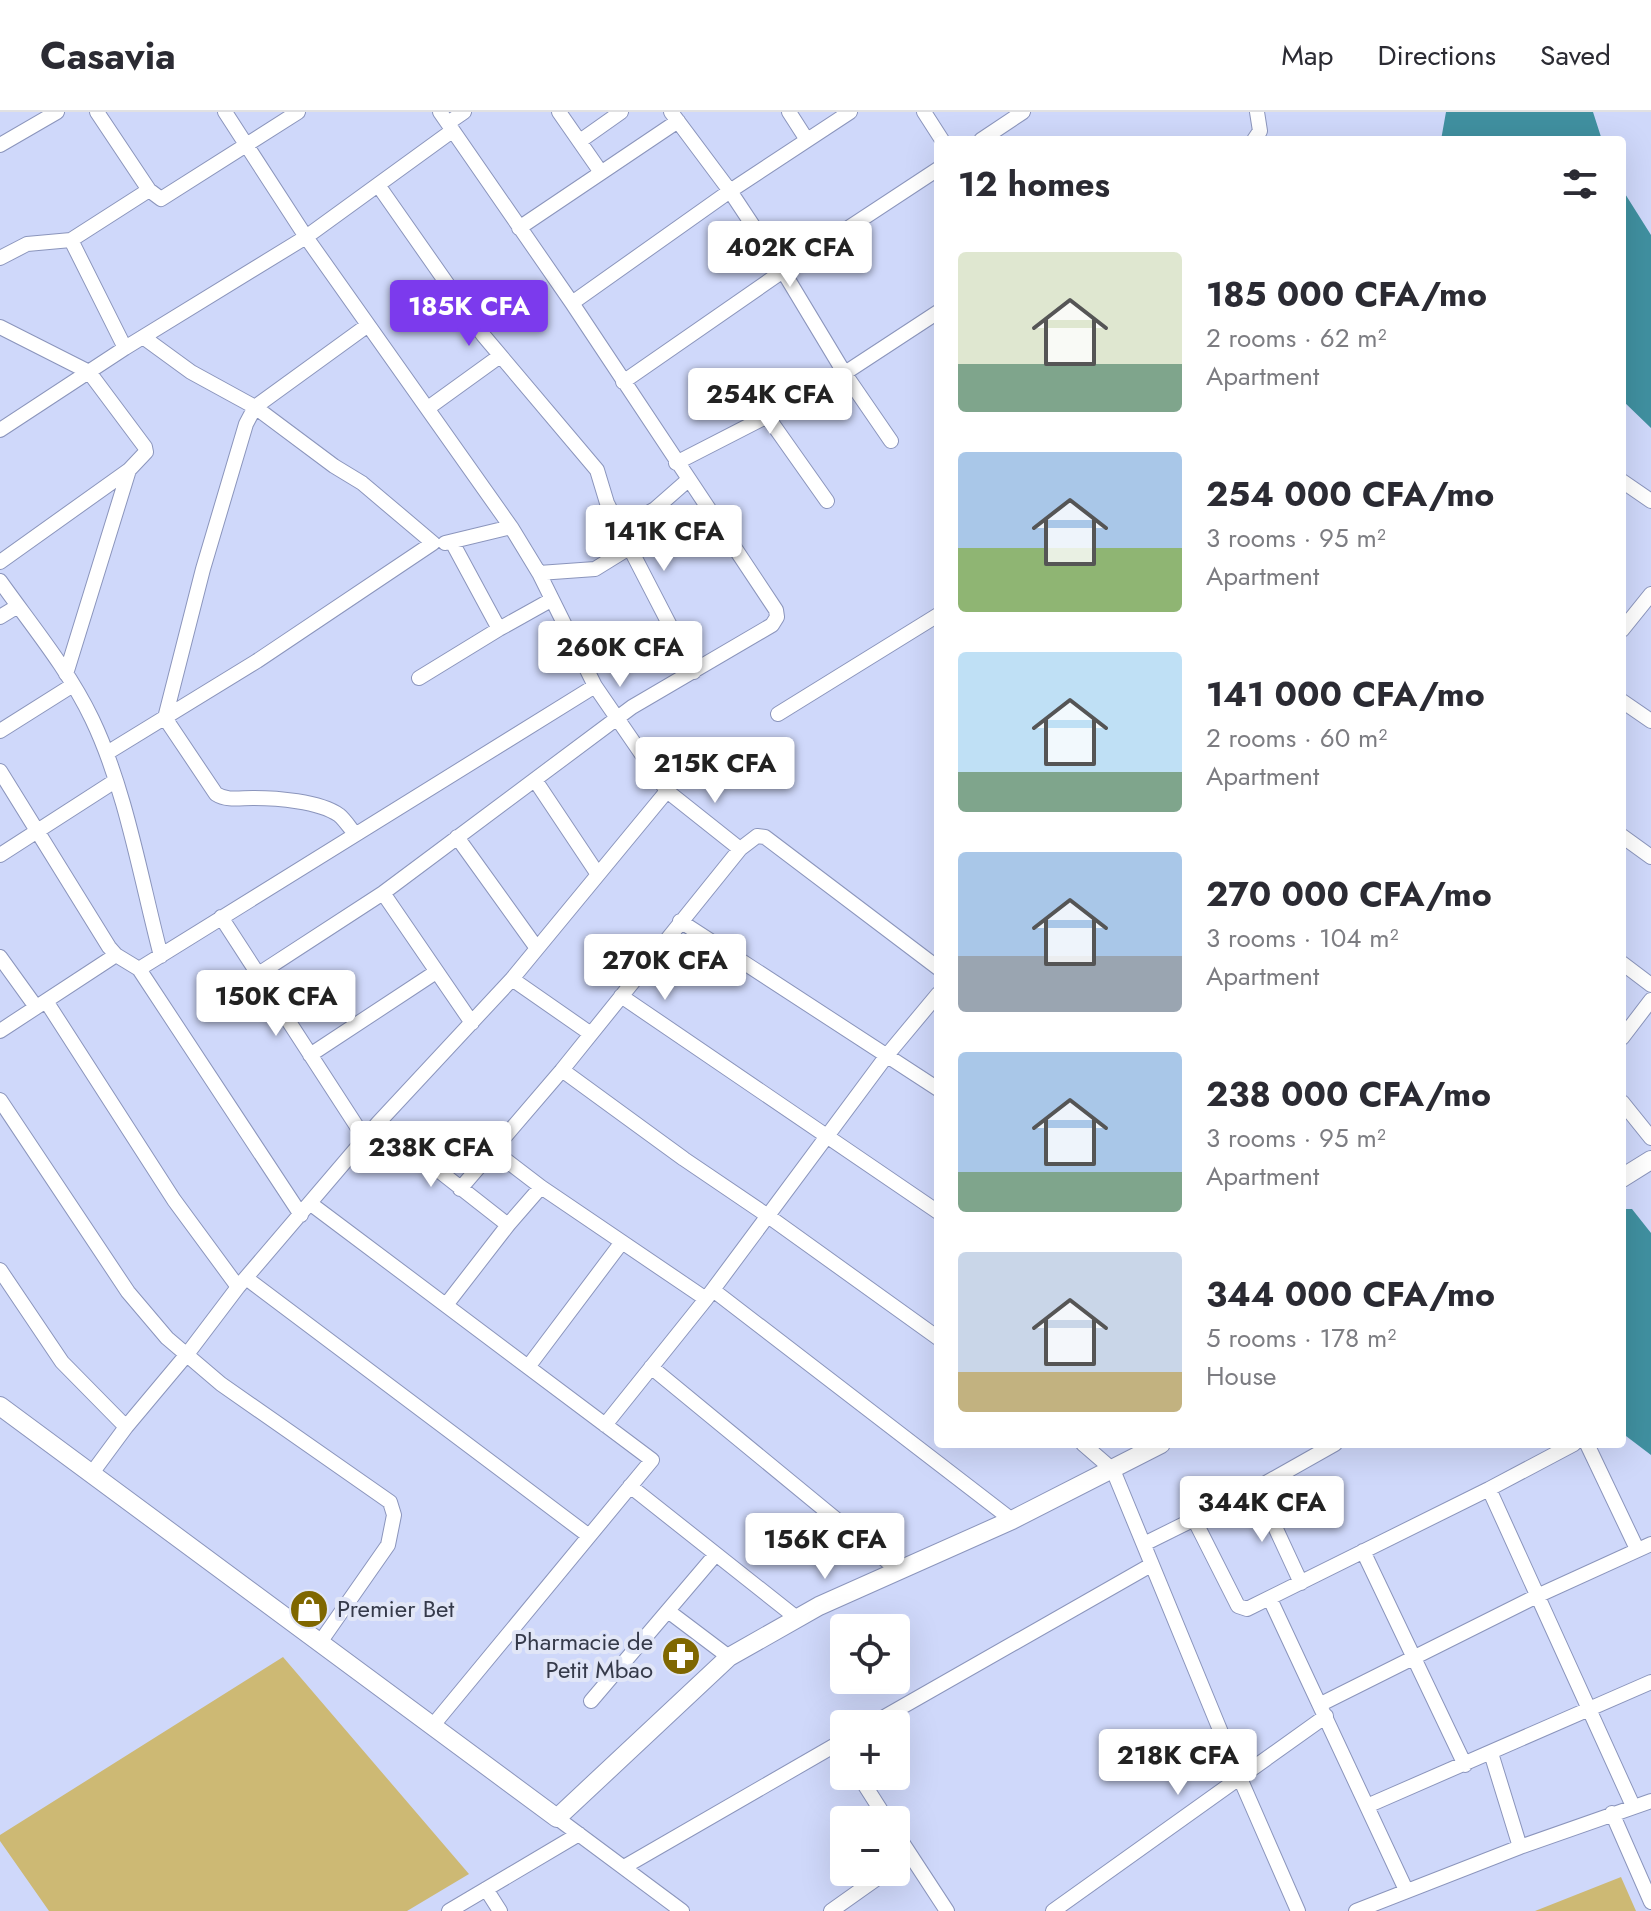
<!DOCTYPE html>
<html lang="en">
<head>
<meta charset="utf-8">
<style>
  body { margin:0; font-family:Jost,sans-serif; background:#f2f2f3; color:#2b2b33; height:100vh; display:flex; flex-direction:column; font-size:30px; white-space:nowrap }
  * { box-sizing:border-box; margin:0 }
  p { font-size:26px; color:#7c7c81 }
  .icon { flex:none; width:44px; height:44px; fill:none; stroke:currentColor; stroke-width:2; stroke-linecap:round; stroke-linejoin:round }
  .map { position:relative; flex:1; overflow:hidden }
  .drawer { position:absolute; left:934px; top:24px; width:692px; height:1312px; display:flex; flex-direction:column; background:#fff; border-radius:8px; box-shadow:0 8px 32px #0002 }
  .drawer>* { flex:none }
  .fabs { position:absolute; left:830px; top:1502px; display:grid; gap:16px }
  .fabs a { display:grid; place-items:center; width:80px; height:80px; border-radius:8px; background:#fff; box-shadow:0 8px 32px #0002; font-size:40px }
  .price { position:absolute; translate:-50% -68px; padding:0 18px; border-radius:8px; background:#fff; color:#222; font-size:26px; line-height:52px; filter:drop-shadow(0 2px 4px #0008) }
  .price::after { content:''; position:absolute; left:50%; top:48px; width:24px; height:18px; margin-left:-12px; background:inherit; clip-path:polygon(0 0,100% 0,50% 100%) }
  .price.current { background:#7c3aed; color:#fff }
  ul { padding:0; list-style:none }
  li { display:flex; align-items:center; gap:24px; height:200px; padding:0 24px }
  li span { display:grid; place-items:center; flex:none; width:224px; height:160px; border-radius:8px; color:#555 }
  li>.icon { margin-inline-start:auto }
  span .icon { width:96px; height:96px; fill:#fffc; stroke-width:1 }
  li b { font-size:34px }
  h2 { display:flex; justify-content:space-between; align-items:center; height:96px; padding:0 24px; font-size:34px }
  header { display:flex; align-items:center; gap:48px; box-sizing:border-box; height:112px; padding:0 40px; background:#fff; border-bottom:2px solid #e1e1e2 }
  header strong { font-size:38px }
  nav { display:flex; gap:44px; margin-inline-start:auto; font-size:28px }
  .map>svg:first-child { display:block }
  .green { fill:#cdb974 }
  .water { fill:#4090a0 }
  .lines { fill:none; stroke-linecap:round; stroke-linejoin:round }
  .street-casing { stroke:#8b95bc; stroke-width:16 }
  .secondary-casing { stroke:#8b95bc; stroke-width:20 }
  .street { stroke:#fff; stroke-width:14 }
  .secondary { stroke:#fff; stroke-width:18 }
  .labels { text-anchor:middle; stroke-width:8; stroke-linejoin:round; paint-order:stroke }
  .poi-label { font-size:24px; fill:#353a4a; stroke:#e1e6f7; text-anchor:start }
</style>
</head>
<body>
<header>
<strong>Casavia</strong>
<nav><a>Map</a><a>Directions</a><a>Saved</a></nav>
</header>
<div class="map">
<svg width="1651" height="1799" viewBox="0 0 1651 1799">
  <rect width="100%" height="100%" fill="#cfd8fa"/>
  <path class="green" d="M283 1545 469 1762 407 1799H49L0 1729V1723Z
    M1621 1765 1636 1799H1535Z"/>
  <path class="water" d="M1446 0H1593L1602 28H1441Z
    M1622 77 1651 123V316L1622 288Z
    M1622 1097H1632L1651 1121V1343L1622 1321Z"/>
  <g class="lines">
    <g class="street-casing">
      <path id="street" d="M97 0 149 78 161 87 298 0
        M225 0 306 125 511 415 539 461 595 574 667 679 740 737
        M559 0 600 59
        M671 0 730 79 783 159 845 262 891 329
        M789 0 807 28
        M924 0 942 28
        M448 11 464 0
        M981 28 1023 0
        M1254 28 1260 19 1257 0
        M580 29 621 0
        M0 33 57 0
        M378 73 483 223 597 358 607 391 620 417 694 560
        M519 116 678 9
        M71 128 149 78
        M0 146 27 132 71 128 125 236
        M572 191 730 79 850 0
        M0 215 89 260 145 335 146 340 129 358 0 450
        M623 270 783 159 938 57
        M428 296 500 244
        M767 304 827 389
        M0 318 125 236 306 125 452 19
        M676 351 822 276 938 200
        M1622 369 1651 389
        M620 417 655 397 688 368
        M452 430 499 517
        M445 431 511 415
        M539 461 595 457 629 436
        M0 469C32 514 68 557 92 607 126 678 141 768 161 844
        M0 505 18 494
        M1622 518 1651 482
        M66 562 129 358
        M419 566 499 517 551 488
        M1622 589 1651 609
        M778 602 938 503
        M0 619 73 573
        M107 641 257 549 433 431 362 371 334 354 255 295 191 260 143 225
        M0 659 109 835 116 843 139 857 595 574
        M535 668 597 761
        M355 722C350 716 345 708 339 703 319 689 276 686 253 686 240 686 227 689 216 682L165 606 203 457 246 312 255 295 368 213
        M1622 724 1651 745
        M457 725 536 835
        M0 743 115 669
        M383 781 472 911
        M221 805 365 1027
        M680 809 938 977
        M0 845 36 895
        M1622 851 1651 873
        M139 857 301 1103
        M257 863 383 781 632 595 772 513 777 505 776 498 572 191 440 0
        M512 867 591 922
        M621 884 938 1100
        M46 889 174 1088 238 1175
        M0 919 116 843
        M1622 926 1651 888
        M310 943 436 860
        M562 958 684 1047 768 1104 938 1226
        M0 988 128 1180 167 1226 221 1272 390 1390 394 1403 388 1433 321 1529
        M1622 990 1651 1026
        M378 1011 508 1113
        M494 1039 541 1075 706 1187
        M460 1077 562 958 740 737 757 724 765 725 938 856
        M311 1092 652 1348 434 1612
        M0 1158 62 1250 126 1315
        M246 1166 589 1424
        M713 1178 1012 1408
        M446 1193 508 1113 541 1075
        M528 1255 622 1130
        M651 1255 899 1459
        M605 1313 706 1187 888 942 938 882
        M1083 1332 1113 1358 1239 1664 1298 1799
        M1587 1332 1637 1437
        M92 1361 126 1315 188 1241 238 1175 378 1011 512 867 667 679
        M630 1374 798 1507
        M1257 1376 1301 1471
        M1489 1377 1633 1694
        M1195 1409 1238 1494 1247 1497 1489 1377 1574 1332
        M1144 1432 1257 1376 1335 1332
        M1363 1439 1465 1653
        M1270 1487 1406 1778
        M668 1499 729 1545
        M591 1589 716 1442
        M1321 1592 1537 1484 1651 1432
        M872 1612 1151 1453
        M1491 1641 1520 1735
        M859 1664 887 1708
        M1367 1694 1651 1570
        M1612 1701 1651 1790
        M557 1706 682 1799
        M896 1721 947 1799
        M896 1752 910 1743
        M624 1755 844 1628
        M486 1777 500 1799
        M449 1799 579 1722
        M831 1799 886 1760
        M1053 1799 1326 1604
        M1356 1799 1520 1735 1651 1689"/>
    </g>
    <g class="secondary-casing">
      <path id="secondary" d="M1622 1066 1651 1048
        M0 1294 557 1706 729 1545 819 1494 1012 1408 1161 1332"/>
    </g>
    <use href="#street" class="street"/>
    <use href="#secondary" class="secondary"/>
  </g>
  <defs>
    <g id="shop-disc" transform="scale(2)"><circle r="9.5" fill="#7f6700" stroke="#e1e6f7"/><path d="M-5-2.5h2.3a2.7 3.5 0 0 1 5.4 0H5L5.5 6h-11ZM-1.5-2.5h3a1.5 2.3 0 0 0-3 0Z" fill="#fff"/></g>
    <g id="pharmacy-disc" transform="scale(2)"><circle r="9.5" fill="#7f6700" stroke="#e1e6f7"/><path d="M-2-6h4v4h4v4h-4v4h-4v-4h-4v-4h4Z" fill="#fff"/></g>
  </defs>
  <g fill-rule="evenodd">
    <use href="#shop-disc" x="309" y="1497"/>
    <use href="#pharmacy-disc" x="681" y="1544"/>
  </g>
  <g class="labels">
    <g class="poi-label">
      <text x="337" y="1505">Premier Bet</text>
      <text x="653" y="1538" text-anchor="end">Pharmacie de<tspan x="653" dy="28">Petit Mbao</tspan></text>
    </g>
  </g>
</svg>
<div class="fabs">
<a><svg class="icon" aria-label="locate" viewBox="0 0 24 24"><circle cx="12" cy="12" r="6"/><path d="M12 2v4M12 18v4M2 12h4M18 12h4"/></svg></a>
<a>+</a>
<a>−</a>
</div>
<b class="price" style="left:790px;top:177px">402K CFA</b>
<b class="price current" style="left:469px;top:236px">185K CFA</b>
<b class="price" style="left:770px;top:324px">254K CFA</b>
<b class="price" style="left:664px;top:461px">141K CFA</b>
<b class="price" style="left:620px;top:577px">260K CFA</b>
<b class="price" style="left:715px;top:693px">215K CFA</b>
<b class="price" style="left:665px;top:890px">270K CFA</b>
<b class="price" style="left:276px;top:926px">150K CFA</b>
<b class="price" style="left:431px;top:1077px">238K CFA</b>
<b class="price" style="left:1262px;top:1432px">344K CFA</b>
<b class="price" style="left:825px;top:1469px">156K CFA</b>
<b class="price" style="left:1178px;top:1685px">218K CFA</b>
<section class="drawer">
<h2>12 homes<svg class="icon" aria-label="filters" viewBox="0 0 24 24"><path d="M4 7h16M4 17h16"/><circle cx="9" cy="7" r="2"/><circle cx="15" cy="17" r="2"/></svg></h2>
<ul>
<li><span style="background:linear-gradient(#dfe7d0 70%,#7fa58c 0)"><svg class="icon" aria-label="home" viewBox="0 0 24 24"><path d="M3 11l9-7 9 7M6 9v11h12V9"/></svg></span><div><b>185 000 CFA/mo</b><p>2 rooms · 62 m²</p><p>Apartment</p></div></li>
<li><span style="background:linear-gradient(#a9c7e8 60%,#8fb573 0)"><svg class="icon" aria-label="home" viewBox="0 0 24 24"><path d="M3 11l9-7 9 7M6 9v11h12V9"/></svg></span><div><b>254 000 CFA/mo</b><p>3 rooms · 95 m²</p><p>Apartment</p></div></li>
<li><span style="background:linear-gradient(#bfe0f5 75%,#7fa58c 0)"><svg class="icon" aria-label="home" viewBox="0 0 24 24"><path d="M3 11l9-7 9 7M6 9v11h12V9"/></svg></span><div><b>141 000 CFA/mo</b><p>2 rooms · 60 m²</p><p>Apartment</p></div></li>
<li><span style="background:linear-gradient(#a9c7e8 65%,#9aa5b1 0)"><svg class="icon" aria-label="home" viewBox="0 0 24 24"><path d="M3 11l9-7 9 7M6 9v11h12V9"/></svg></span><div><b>270 000 CFA/mo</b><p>3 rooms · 104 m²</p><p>Apartment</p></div></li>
<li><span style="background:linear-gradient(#a9c7e8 75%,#7fa58c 0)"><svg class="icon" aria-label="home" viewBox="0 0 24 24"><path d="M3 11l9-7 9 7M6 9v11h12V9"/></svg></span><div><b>238 000 CFA/mo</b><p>3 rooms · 95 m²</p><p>Apartment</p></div></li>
<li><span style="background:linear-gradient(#c9d6e8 75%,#c2b280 0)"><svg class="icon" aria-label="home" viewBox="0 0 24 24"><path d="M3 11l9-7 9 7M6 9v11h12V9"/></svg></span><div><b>344 000 CFA/mo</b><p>5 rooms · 178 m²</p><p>House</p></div></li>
</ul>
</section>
</div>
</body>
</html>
